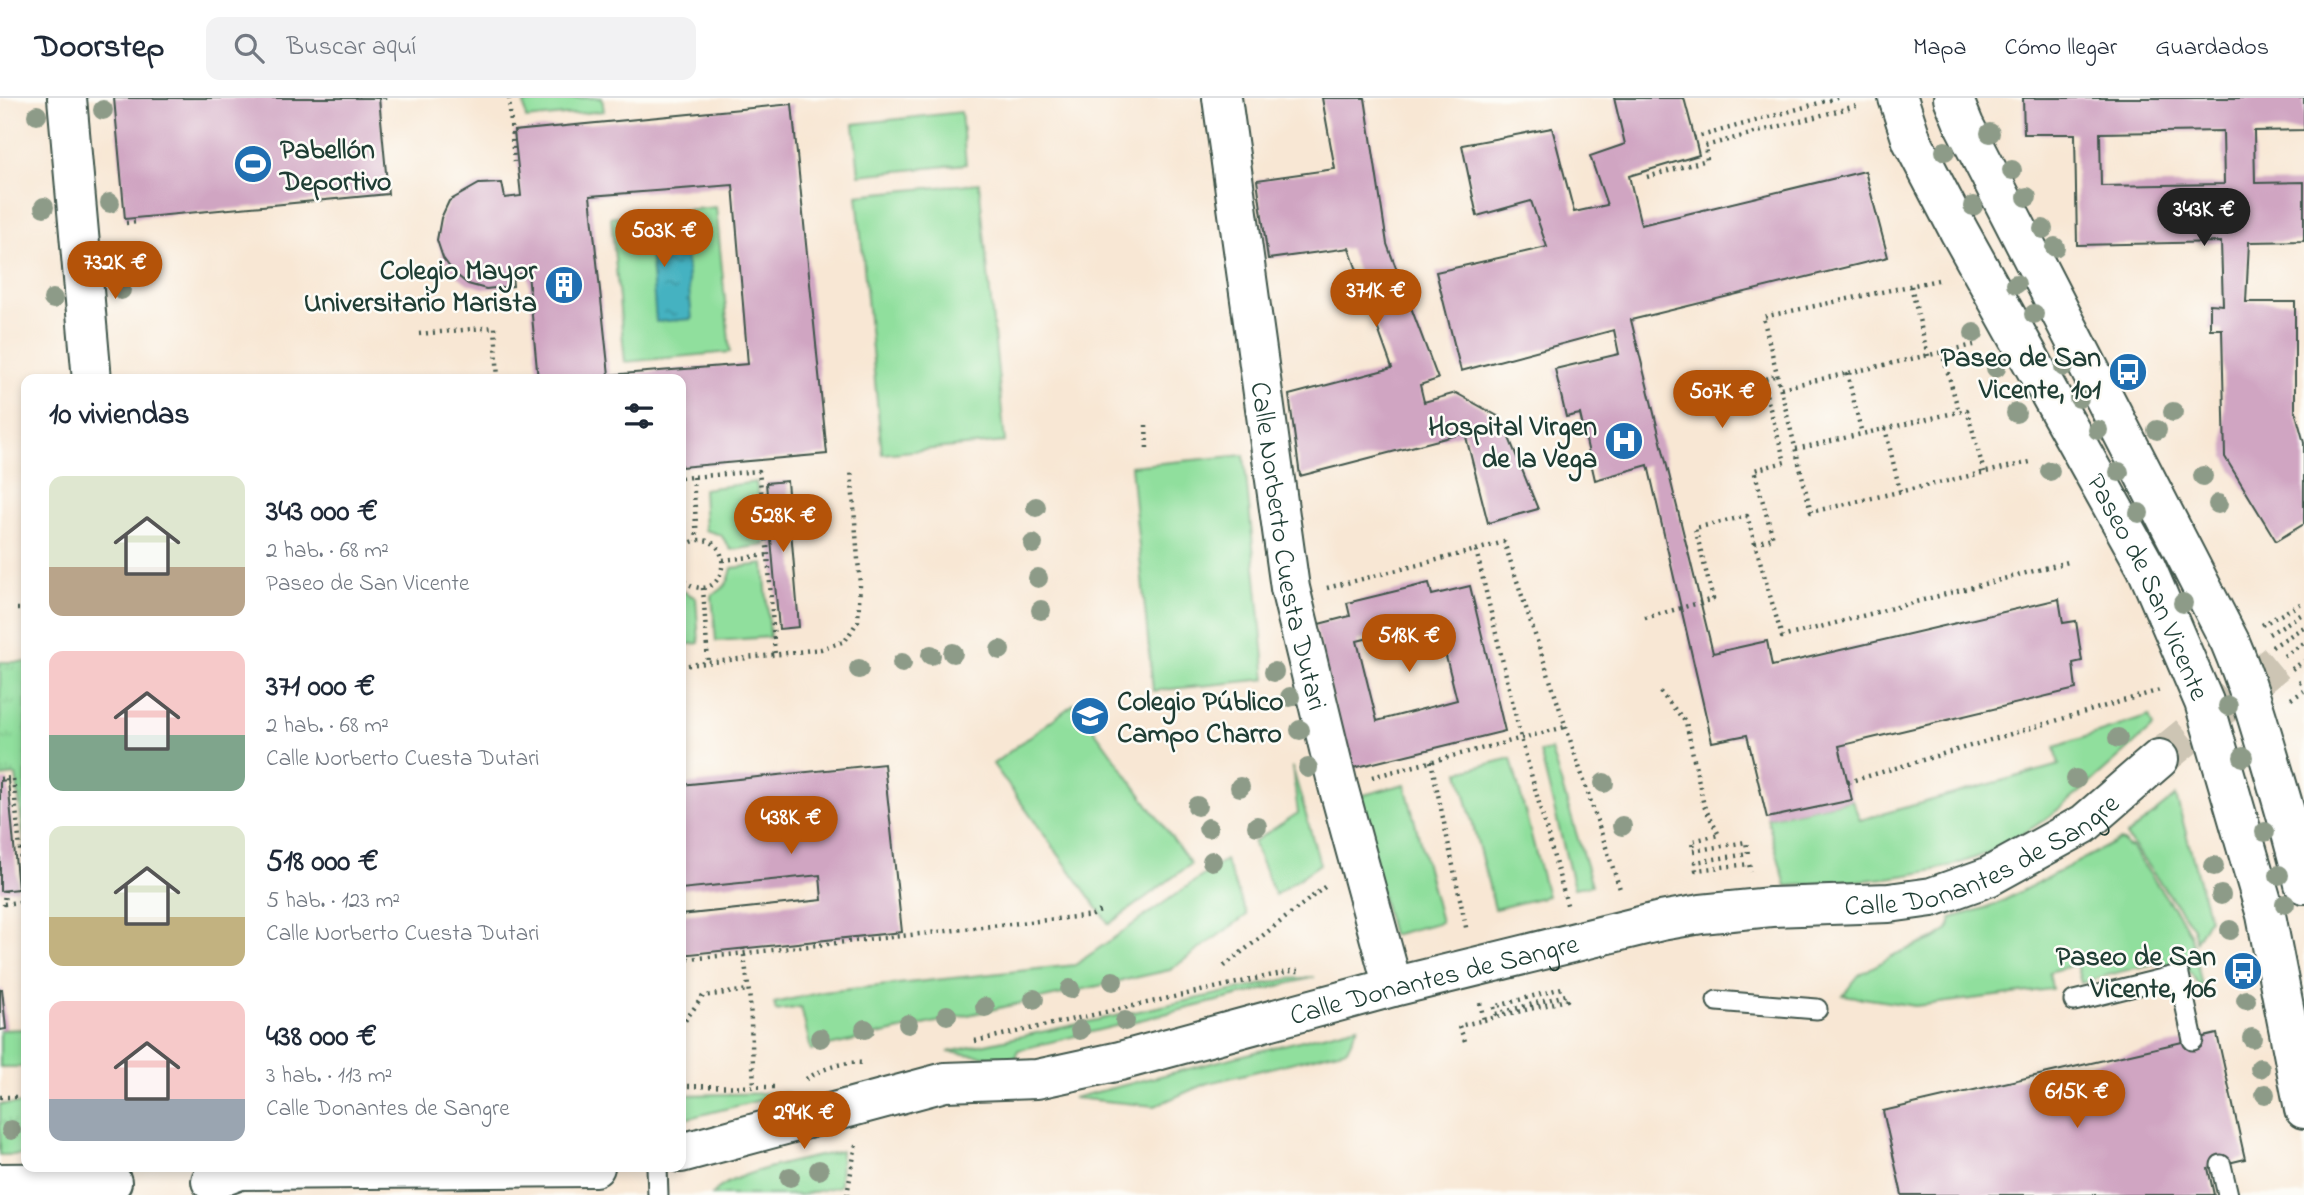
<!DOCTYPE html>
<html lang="es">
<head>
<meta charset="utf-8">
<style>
  body { margin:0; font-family:"Indie Flower",sans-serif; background:#f2f2f3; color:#1f2937; height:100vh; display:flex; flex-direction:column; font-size:26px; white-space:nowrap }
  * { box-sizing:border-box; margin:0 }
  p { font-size:23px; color:#747a83 }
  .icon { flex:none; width:38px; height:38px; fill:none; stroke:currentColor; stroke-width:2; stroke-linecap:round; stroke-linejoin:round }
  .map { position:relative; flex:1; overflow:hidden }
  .panel { position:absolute; left:21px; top:276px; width:665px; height:798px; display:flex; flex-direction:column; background:#fff; border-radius:14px; box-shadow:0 4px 10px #0003 }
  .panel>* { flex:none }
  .price { position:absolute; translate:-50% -60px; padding:0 16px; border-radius:24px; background:#b45309; color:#fff; font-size:23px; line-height:46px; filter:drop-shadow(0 2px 4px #0008) }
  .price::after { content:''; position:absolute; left:50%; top:42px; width:21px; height:16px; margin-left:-10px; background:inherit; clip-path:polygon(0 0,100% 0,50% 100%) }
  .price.on { background:#222; color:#fff }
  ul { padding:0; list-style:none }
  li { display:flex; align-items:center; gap:21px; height:175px; padding:0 28px }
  li span { display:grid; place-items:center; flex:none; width:196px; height:140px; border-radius:14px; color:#555 }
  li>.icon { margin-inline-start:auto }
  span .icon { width:84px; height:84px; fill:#fffc; stroke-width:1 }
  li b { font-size:30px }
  h2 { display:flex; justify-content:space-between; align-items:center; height:84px; padding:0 28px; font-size:30px }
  header { display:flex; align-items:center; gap:42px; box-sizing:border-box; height:98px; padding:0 35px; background:#fff; border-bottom:2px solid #e0e1e3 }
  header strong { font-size:33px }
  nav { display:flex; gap:38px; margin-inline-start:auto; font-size:24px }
  .search { width:490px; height:63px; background:#f2f2f3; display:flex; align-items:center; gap:18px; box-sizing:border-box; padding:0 24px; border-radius:14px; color:#747a83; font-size:26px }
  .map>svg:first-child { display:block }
  .grass { fill:url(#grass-tufts); stroke:#588e68; stroke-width:2 }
  .garden { fill:#90df9d; stroke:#588e68; stroke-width:2 }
  .water { fill:url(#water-ripples); stroke:#32787a; stroke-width:2 }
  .building { fill:#d0a5c2; fill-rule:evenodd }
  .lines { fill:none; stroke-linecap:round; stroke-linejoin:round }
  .street-tunnel { stroke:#cdc5b4; stroke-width:38; stroke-dasharray:38 19; stroke-linecap:butt }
  .lane-casing { stroke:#40564c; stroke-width:23 }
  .street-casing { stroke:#40564c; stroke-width:42 }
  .highway-casing { stroke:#40564c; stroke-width:42 }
  .path { stroke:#40564c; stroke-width:4.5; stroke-dasharray:2 5; stroke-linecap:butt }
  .lane { stroke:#fff; stroke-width:19 }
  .street { stroke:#fff; stroke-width:38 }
  .highway { stroke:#fff; stroke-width:38 }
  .tree { fill:#8d9b88 }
  .labels { text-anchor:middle; stroke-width:5; stroke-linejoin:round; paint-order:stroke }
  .poi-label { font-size:28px; font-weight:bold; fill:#1f3d34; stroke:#fdfcf7; text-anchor:end }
  .street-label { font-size:28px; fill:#1f3d34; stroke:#fdfcf7 }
</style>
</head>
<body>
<header>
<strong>Doorstep</strong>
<div class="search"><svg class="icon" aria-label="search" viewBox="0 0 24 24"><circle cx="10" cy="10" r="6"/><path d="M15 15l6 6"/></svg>Buscar aquí</div>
<nav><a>Mapa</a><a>Cómo llegar</a><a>Guardados</a></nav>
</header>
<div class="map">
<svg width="2304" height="1097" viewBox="0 0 2304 1097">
  <defs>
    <pattern id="grass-tufts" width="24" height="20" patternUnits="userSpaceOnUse" patternTransform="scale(1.75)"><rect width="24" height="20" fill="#90df9d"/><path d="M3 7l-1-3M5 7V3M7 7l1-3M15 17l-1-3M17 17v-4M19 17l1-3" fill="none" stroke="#7cc088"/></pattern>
    <pattern id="water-ripples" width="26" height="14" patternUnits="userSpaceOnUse" patternTransform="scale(1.75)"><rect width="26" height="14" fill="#44b2c1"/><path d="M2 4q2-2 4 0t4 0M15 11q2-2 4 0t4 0" fill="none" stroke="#38929e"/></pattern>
  </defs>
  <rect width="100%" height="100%" fill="#fdfcf7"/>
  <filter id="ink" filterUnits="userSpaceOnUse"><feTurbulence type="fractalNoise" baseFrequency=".0143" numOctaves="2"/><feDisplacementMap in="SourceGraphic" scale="14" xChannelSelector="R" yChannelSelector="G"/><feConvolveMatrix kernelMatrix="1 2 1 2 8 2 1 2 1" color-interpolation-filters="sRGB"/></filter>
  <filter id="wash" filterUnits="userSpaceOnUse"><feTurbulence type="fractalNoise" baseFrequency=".00686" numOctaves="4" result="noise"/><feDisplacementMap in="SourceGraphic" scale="28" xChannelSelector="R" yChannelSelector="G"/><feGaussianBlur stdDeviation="1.57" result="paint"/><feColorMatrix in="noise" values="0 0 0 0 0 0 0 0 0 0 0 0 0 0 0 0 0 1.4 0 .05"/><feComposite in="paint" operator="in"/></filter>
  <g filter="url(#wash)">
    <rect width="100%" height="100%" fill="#f8e7d4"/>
    <path class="grass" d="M0 564H26V757L16 677 0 679Z
      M0 1006H26V1057H0Z"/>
    <path class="garden" d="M574 0H602L604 13 526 21 524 5Z
      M961 14 966 66 859 77 854 26Z
      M979 85 1005 344 882 356 857 97Z
      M716 109 730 254 625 264 611 119Z
      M1244 357 1266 581 1153 593 1131 368Z
      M756 384 765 447 731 452 721 437 705 432 703 391Z
      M764 466 770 539 716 543 712 497C725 491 729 484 732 470Z
      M681 492 696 500 699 545 681 547Z
      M1075 605 1191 766 1109 826 993 666Z
      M2149 618 2153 629C2104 672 2055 722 1996 751 1931 782 1856 783 1786 788L1767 720 1852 702 1860 722 2059 667 2055 649Z
      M1551 652 1592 787 1574 790 1540 654Z
      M1511 660 1547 798 1495 811 1459 674Z
      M1292 668 1320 766 1275 797 1253 744 1298 715Z
      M1405 686 1441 824 1392 837 1356 699Z
      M2176 698 2209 820 2196 843 2193 830 2126 738Z
      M2119 742 2123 743 2128 749H2131L2184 825 2191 838 2204 897C2198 888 2194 876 2185 869 2167 857 2103 879 2081 885L2076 866 2049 874 2052 891 1915 908 1843 897 1859 877 1896 856 1936 840 1948 832 1951 820 1995 807Z
      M1225 762 1247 817 1170 872 811 952 801 909 776 913 774 905 823 894 1075 867Z
      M1315 879 1018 952 1015 962 948 954 1288 881Z
      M1358 928 1347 951 1205 986 1155 1008 1073 1000Z
      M26 931V969H0V932Z
      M789 995 681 1022V997Z
      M841 1053 840 1088 801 1097H712C730 1073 810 1061 841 1053Z"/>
    <path class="water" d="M685 148 692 221 656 224 650 150Z"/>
    <g id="blocks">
      <path class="building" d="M114 0H379L388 96 125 121Z
        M1322 0H1365L1387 146 1438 281 1420 287 1424 304 1456 295 1501 320 1538 411 1488 425 1465 335 1300 378 1289 297 1392 270 1349 150 1268 161 1257 82 1335 71Z
        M1614 0H1684L1696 45 1699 57 1629 78 1641 127 1865 73 1888 159 1631 222 1713 555 1767 543 1772 568 2059 501 2063 525 2076 523 2082 563 2073 565 2076 591 1839 648 1852 702 1767 720 1747 637 1712 644 1648 367 1595 382 1580 316 1566 319 1555 271 1619 256 1614 232 1461 273 1436 174 1547 149 1531 103 1477 118 1462 47 1552 30 1574 114 1607 107 1590 58 1625 46Z
        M2023 0H2304V32L2254 33 2255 85 2304 84V143L2249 144 2246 204H2295V312L2304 345V426L2276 443 2225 359 2222 231H2210V206L2223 207 2221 144 2077 147 2075 36H2024ZM2223 33 2224 86 2101 88 2100 35Z
        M792 6 827 356 681 369V282H538L528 175 512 177 513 188 486 191 468 186 454 175 443 160 437 142 441 120 449 103 479 86 502 85 505 100 521 98 514 33ZM733 87 748 266 609 277 590 98Z
        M787 383 799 529 779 531 766 385Z
        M1429 485 1432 497 1470 488 1505 633 1349 671 1315 527 1350 518 1347 505ZM1437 523 1457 602 1377 623 1357 543Z
        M884 666 902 834 681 857V817L822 802 820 777 681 791V687Z
        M8 682 18 791 0 793V683Z
        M0 891H2L6 931 0 932Z
        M2217 936 2245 1061 2208 1070 2214 1097H1902L1883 1013Z"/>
    </g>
  </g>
  <g filter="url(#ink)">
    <use href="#blocks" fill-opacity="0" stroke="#40564c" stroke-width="2"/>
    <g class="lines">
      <path class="street-tunnel" d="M2159 661 2284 558"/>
      <g class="lane-casing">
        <path id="lane" d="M1717 903 1817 911
          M2074 903 2179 877 2193 942
          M2221 1067 2228 1097
          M657 1069 658 1097"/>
      </g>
      <g class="street-casing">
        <g id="street">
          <path d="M67 0 92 282"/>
          <path id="s1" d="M1222 0 1290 490 1338 688 1393 889"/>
          <path id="s2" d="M681 1055 945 984 1037 981 1120 963 1393 889 1661 823 1701 816 1771 809 1889 805 1932 799 1988 779 2084 726 2159 661"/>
          <path d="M211 1083 240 1072 595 1069"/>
          <path d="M0 1085 112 1084"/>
        </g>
      </g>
      <g class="highway-casing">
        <g id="highway">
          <path id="s3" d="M1898 0 1912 43 1959 133 2146 469 2204 604 2266 817 2304 1011"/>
          <path d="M1953 0 1964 27 2230 544C2247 584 2259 625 2271 666 2283 706 2295 746 2304 786"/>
        </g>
      </g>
      <path class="path" d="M384 0V1
        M509 0 514 64
        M1694 40 1837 0
        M1647 79 1707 62 1705 48 1860 7
        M126 125 138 124
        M1938 182 1763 219 1811 414 2030 364
        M1911 188 1928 258
        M419 236 495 229 498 282
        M1942 254 1959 314
        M1847 275 1862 336
        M1781 290 1974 247
        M1146 327 1147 351
        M1885 330 1900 393
        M1796 351 1967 312 1984 374
        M693 379 697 442
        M681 380 759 373 768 457 775 558
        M1755 445 1773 440 1754 372 1785 364 1762 282 1777 277
        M1476 452 1504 444 1620 791
        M681 453C685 447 691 443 699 442 739 440 724 515 681 481
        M723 462 768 457
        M703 490 708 565
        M1327 490 1476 452 1521 640 1568 810
        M17 511H26
        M1645 520 1713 501 1695 430 1747 418 1782 539 2068 464
        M2262 527 2304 504
        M2269 536 2304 515
        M2272 549 2304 529
        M2284 558 2304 545
        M681 568 821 551 845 543 858 523 860 487 851 372
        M2292 571 2304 563
        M2299 585 2304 582
        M1660 594 1686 624 1704 708 1719 737 1692 743 1693 753 1746 744 1748 756 1695 764 1696 772 1749 766 1751 774
        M2291 601 2304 593
        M1431 663 1467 834
        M1372 679 1565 629
        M0 681 13 680 25 803
        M1848 684 2160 592
        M5 792 4 806 26 803
        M743 850 750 903 754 989
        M681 862 1093 817 1100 813
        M1224 868 1327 787
        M1480 905 1484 922
        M681 928 703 898 749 892
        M975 943 1291 873H1301
        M1465 943 1459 928 1567 902 1566 897 1496 916 1494 909 1562 890 1561 887
        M806 981C824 970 843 963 864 965
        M681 988 775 989
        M0 999H26
        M847 1097 856 1046"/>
      <use href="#lane" class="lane"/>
      <use href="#street" class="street"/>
      <use href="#highway" class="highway"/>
    </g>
    <g class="tree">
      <circle cx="103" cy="12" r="10"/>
      <circle cx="37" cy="17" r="10"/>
      <circle cx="1990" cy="35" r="10"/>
      <circle cx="1945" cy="53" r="10"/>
      <circle cx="2012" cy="72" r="10"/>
      <circle cx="2027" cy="99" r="10"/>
      <circle cx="110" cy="105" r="10"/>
      <circle cx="1973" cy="108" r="10"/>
      <circle cx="44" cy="109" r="10"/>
      <circle cx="2043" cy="131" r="10"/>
      <circle cx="2055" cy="149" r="10"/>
      <circle cx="2016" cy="186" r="10"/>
      <circle cx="121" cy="192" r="10"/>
      <circle cx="53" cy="201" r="10"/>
      <circle cx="2034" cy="216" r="10"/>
      <circle cx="1974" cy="235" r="10"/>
      <circle cx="2064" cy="269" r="10"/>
      <circle cx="1996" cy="270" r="10"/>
      <circle cx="2079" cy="300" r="10"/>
      <circle cx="2173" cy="314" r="10"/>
      <circle cx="2016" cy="315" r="10"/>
      <circle cx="2098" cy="332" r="10"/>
      <circle cx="2157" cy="332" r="10"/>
      <circle cx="2050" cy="373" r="10"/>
      <circle cx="2119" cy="374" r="10"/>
      <circle cx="2203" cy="378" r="10"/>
      <circle cx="2218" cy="406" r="10"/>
      <circle cx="1036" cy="409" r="10"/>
      <circle cx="2139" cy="415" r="10"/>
      <circle cx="1033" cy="446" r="10"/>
      <circle cx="1038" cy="480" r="10"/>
      <circle cx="2183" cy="505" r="10"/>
      <circle cx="1041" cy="512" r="10"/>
      <circle cx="1000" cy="552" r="10"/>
      <circle cx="953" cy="555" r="10"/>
      <circle cx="931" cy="557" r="10"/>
      <circle cx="902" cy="565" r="10"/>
      <circle cx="859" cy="571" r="10"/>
      <circle cx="1274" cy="574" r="10"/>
      <circle cx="1290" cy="599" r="10"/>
      <circle cx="2228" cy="608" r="10"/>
      <circle cx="1300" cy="632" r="10"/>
      <circle cx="2118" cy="640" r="10"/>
      <circle cx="2243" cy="659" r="10"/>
      <circle cx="1308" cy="670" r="10"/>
      <circle cx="2076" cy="681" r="10"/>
      <circle cx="1604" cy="685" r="10"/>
      <circle cx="1240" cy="689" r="10"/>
      <circle cx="1197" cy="708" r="10"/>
      <circle cx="1257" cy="728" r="10"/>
      <circle cx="1622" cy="728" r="10"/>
      <circle cx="1208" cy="730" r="10"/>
      <circle cx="2265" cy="734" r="10"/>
      <circle cx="1212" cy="763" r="10"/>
      <circle cx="2214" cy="768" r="10"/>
      <circle cx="2279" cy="777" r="10"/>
      <circle cx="2221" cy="797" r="10"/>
      <circle cx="2285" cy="806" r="10"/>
      <circle cx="2230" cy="832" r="10"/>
      <circle cx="1113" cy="883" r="10"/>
      <circle cx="1070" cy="891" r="10"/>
      <circle cx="1034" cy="901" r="10"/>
      <circle cx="2246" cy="902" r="10"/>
      <circle cx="985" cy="909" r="10"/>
      <circle cx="947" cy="917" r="10"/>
      <circle cx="1125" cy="923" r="10"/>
      <circle cx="908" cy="926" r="10"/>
      <circle cx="865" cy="931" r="10"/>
      <circle cx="1080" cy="932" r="10"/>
      <circle cx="820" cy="940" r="10"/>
      <circle cx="2252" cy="940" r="10"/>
      <circle cx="2260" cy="970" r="10"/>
      <circle cx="2265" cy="996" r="10"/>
      <circle cx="11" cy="1032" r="10"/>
      <circle cx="819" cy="1072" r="10"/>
      <circle cx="790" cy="1079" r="10"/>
    </g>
  </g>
  <defs>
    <g id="stadium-disc" transform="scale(2.0125)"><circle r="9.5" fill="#1f6fb2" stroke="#fdfcf7"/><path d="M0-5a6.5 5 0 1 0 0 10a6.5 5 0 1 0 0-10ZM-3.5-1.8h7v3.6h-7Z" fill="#fff"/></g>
    <g id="building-disc" transform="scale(2.0125)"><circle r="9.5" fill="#1f6fb2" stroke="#fdfcf7"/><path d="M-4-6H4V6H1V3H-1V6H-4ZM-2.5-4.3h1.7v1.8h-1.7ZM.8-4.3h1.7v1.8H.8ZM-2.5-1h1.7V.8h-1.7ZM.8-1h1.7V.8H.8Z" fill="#fff"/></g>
    <g id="bus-disc" transform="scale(2.0125)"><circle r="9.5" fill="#1f6fb2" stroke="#fdfcf7"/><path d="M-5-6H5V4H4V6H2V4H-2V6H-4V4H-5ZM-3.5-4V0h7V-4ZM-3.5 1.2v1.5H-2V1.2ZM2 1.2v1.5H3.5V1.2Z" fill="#fff"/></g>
    <g id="hospital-disc" transform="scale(2.0125)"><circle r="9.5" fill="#1f6fb2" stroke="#fdfcf7"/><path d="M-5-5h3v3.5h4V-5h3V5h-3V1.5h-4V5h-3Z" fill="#fff"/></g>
    <g id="school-disc" transform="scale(2.0125)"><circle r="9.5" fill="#1f6fb2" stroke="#fdfcf7"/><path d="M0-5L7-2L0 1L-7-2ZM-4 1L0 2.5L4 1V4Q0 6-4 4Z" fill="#fff"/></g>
  </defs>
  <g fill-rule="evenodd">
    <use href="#stadium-disc" x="253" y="66"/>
    <use href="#building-disc" x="564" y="187"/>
    <use href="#bus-disc" x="2128" y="274"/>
    <use href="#hospital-disc" x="1624" y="343"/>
    <use href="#school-disc" x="1090" y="618"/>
    <use href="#bus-disc" x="2243" y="873"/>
  </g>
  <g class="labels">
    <g class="poi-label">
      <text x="280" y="60" text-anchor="start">Pabellón<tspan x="280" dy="32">Deportivo</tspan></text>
      <text x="537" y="181">Colegio Mayor<tspan x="537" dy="32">Universitario Marista</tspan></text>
      <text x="2101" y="268">Paseo de San<tspan x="2101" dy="32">Vicente, 101</tspan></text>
      <text x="1597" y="337">Hospital Virgen<tspan x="1597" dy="32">de la Vega</tspan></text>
      <text x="1117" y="612" text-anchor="start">Colegio Público<tspan x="1117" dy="32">Campo Charro</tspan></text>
      <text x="2216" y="867">Paseo de San<tspan x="2216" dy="32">Vicente, 106</tspan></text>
    </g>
    <g class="street-label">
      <text dy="10" stroke="none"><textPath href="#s1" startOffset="453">Calle Norberto Cuesta Dutari</textPath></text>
      <text dy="10" stroke="none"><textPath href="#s3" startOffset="550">Paseo de San Vicente</textPath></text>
      <text dy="10" stroke="none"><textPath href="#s2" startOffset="1342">Calle Donantes de Sangre</textPath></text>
      <text dy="10" stroke="none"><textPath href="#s2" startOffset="775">Calle Donantes de Sangre</textPath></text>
    </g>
  </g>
</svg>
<b class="price on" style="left:2204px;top:150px">343K €</b>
<b class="price" style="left:664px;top:171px">503K €</b>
<b class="price" style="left:115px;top:203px">732K €</b>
<b class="price" style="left:1376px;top:231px">371K €</b>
<b class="price" style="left:1722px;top:332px">507K €</b>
<b class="price" style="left:783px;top:456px">528K €</b>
<b class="price" style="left:1409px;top:576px">518K €</b>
<b class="price" style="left:791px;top:758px">438K €</b>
<b class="price" style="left:2077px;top:1032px">615K €</b>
<b class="price" style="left:804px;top:1053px">294K €</b>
<section class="panel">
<h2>10 viviendas<svg class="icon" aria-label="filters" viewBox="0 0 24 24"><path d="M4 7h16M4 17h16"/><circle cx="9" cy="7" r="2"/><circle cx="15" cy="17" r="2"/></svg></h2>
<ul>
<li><span style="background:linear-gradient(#dfe7d0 65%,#b9a48a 0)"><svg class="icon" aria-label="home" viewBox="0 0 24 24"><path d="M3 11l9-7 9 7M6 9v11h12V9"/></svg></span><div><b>343 000 €</b><p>2 hab. · 68 m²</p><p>Paseo de San Vicente</p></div></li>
<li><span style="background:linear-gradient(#f6c9c9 60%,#7fa58c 0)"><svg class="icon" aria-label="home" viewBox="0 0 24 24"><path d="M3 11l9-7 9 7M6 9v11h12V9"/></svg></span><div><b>371 000 €</b><p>2 hab. · 68 m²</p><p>Calle Norberto Cuesta Dutari</p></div></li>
<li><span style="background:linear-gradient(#dfe7d0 65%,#c2b280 0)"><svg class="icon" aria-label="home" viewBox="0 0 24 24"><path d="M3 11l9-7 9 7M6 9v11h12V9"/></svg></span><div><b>518 000 €</b><p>5 hab. · 123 m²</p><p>Calle Norberto Cuesta Dutari</p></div></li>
<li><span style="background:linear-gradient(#f6c9c9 70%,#9aa5b1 0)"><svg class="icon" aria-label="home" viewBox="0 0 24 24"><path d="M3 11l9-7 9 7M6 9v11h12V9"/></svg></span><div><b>438 000 €</b><p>3 hab. · 113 m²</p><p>Calle Donantes de Sangre</p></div></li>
</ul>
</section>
</div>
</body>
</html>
